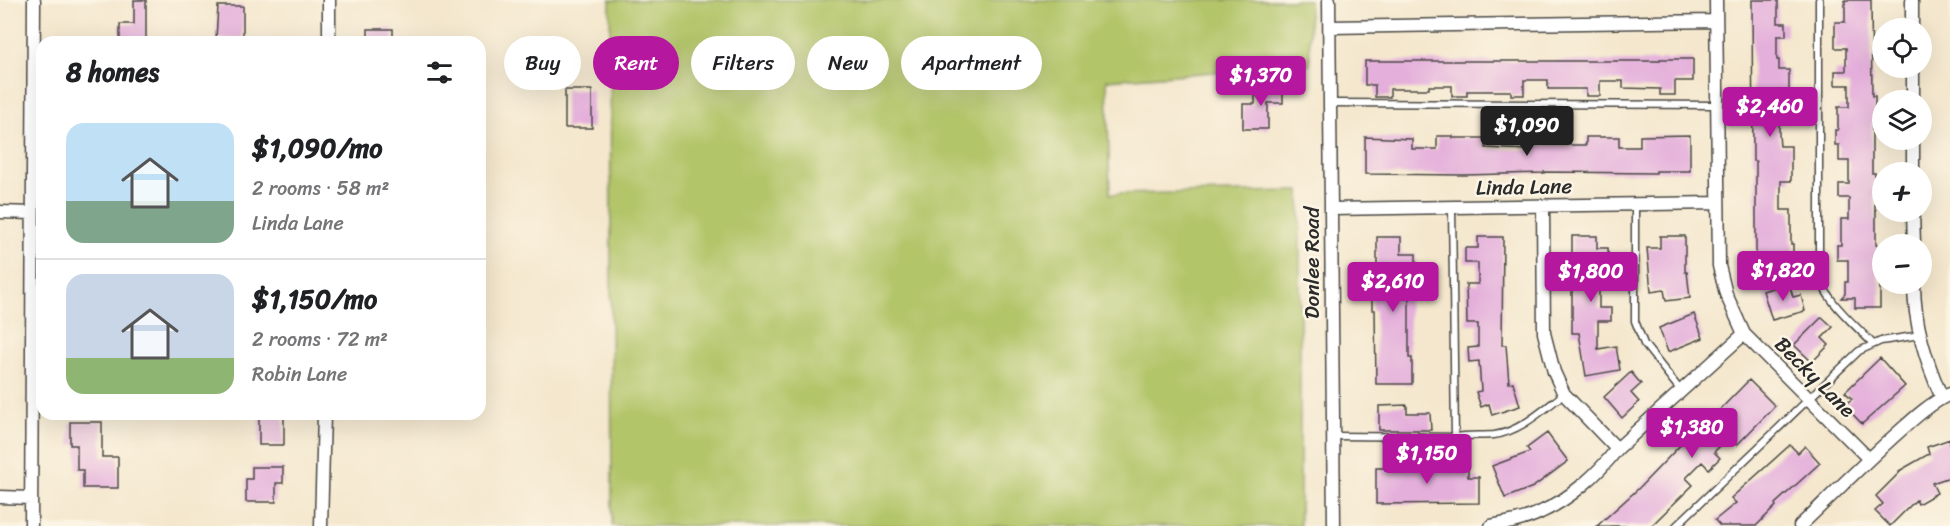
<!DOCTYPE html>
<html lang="en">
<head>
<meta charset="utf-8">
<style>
  body { margin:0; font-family:Sriracha,sans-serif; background:#f2f2f2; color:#202124; height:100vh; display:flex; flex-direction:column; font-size:22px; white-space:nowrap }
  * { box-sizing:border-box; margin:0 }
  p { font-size:20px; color:#757577 }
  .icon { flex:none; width:33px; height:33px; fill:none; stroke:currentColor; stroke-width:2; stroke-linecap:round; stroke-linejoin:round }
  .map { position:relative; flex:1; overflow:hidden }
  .side { position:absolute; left:36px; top:36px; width:450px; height:384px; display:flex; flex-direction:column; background:#fff; border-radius:18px; box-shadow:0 6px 24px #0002 }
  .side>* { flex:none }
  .top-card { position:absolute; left:504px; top:36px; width:570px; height:54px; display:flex; gap:12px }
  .controls { position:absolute; left:1872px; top:18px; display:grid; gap:12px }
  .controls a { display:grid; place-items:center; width:60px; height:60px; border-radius:50%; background:#fff; box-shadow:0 6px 24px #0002; font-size:30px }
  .price { position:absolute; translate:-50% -51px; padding:0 14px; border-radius:6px; background:#b5179e; color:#fff; font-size:20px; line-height:39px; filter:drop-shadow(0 2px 3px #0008) }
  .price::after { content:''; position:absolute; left:50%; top:36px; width:18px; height:14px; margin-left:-9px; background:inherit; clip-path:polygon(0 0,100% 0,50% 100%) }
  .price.active { background:#222; color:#fff }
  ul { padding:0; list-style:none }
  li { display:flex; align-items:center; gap:18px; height:150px; padding:0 30px }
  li+li { border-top:2px solid #e0e0e0 }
  li span { display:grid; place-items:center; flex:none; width:168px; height:120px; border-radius:18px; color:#555 }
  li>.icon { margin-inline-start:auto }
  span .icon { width:72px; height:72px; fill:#fffc; stroke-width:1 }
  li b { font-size:26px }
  h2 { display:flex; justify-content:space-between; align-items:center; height:72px; padding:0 30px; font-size:26px }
  .pill { padding:0 21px; border-radius:27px; background:#fff; box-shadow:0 6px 24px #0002; font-size:21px; line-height:54px }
  .pill.active { background:#b5179e; color:#fff }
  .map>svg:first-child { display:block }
  .green { fill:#b2c569; stroke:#6e784a; stroke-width:1.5 }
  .building { fill:#e4afdb }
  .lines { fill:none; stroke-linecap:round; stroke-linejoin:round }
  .service-casing { stroke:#494743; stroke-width:9 }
  .minor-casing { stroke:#494743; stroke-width:15 }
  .service { stroke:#fff; stroke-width:6 }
  .minor { stroke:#fff; stroke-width:12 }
  .labels { text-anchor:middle; stroke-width:5; stroke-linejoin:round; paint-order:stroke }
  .street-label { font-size:21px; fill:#2b2b2b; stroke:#fcf5e5 }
</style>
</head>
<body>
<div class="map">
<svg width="1950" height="526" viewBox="0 0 1950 526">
  <rect width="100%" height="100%" fill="#fcf5e5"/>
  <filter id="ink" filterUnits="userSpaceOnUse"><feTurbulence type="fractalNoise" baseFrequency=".0167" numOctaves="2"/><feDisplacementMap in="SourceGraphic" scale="12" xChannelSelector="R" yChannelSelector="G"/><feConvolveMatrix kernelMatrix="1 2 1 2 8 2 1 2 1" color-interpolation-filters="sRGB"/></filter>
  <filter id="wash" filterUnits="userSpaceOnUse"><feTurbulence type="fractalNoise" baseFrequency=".008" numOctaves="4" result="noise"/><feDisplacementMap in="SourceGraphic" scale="24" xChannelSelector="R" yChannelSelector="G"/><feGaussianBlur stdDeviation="1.35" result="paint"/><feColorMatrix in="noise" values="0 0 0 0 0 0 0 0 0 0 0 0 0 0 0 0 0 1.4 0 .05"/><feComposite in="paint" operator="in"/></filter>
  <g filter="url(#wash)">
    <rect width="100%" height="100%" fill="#f4e7cd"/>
    <path class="green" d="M610 0H1309L1310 65 1107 80 1110 194 1300 191V526H612Z"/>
    <g id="blocks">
      <path class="building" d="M134 0H146V42H120V24H134Z
        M1752 0H1778V23H1786V36H1777V60H1779V70H1789V107H1779V135L1780 146H1791V181H1781V210H1791V244H1793V258H1782V270H1756V161H1753Z
        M1845 0H1871L1872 96H1875V122H1872V173H1875V210H1876V245H1878V282H1880V308H1855V298H1841L1845 294V282H1848V260H1837V245H1841V219H1849V198H1839V184H1849V161H1839V145H1835V130H1838V107H1849V85H1835V71H1846V48H1835V22H1845Z
        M218 6H243V39H216Z
        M368 29H393V42H368Z
        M1660 59H1693V81H1675V95H1660V89L1623 88V81H1600V96H1586V89H1548V80H1524V95H1511V91H1467V96H1452V86H1429V89H1390V97H1375V85H1365V61H1660Z
        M1255 86H1283V103H1268V129H1243V104H1255Z
        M565 90H592V128H565Z
        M1690 135V171H1656V173L1544 172V173L1464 175 1365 174V137L1412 139V149H1437V136H1453V138H1486V148L1527 150V137H1544V145H1586V137H1619V147H1640V136Z
        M1572 236H1597V248H1608L1610 286H1599V308H1611V321H1598V349L1616 346 1620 370 1586 376 1579 333H1572Z
        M1660 236H1685V272H1687L1690 298 1666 301 1664 290 1651 292 1647 248H1660Z
        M1377 237H1401V254H1416V270H1409V358H1412V384H1376L1375 310H1372V285H1377Z
        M1478 237H1503L1502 345H1506L1509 383 1513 382 1520 406 1492 415 1489 404 1481 407 1476 392 1481 391 1479 361 1469 362 1468 348 1478 347V324H1467L1466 284H1478V263H1465V248H1478Z
        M1789 283 1793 297 1801 295 1805 311 1772 320 1763 291Z
        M1694 314 1703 338 1668 352 1659 328Z
        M1822 317 1833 327 1822 338 1829 345 1812 362 1794 345Z
        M1880 358 1905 386 1862 424 1844 405 1852 399 1845 392Z
        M1631 372 1641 384 1631 393 1639 402 1622 418 1604 397Z
        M1749 380 1775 406 1737 445 1729 437 1714 452 1720 458 1709 469 1702 462 1686 478 1693 485 1651 526H1597L1638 489 1694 431 1696 434Z
        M1407 405V413H1430L1431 430H1379V406Z
        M259 414H284V445H259Z
        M70 422H102V457H118V488H83V470H77V445H70Z
        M1547 433 1568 461 1533 487 1505 498 1492 466 1530 452 1527 448Z
        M1950 439V477L1932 483 1937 493 1918 504 1916 500 1890 526 1875 511 1883 504 1876 496 1900 472 1899 471 1929 454 1927 447Z
        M1790 445 1798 453 1805 446 1820 463 1775 504 1776 506 1756 526H1720L1715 520 1736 503 1731 498Z
        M1468 465V477H1479V503L1376 504V468H1419V466Z
        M252 467H283V483H276V502H246V479H252Z"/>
    </g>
  </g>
  <g filter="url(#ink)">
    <use href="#blocks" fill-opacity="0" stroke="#494743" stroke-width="1.5"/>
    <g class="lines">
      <g class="service-casing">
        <path id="service" d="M1819 0V275C1826 302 1854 323 1873 344
          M1330 103 1717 105
          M1635 204V321L1644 344 1681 391
          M1452 207 1455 437
          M1334 436 1455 437C1468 435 1481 436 1494 435 1520 432 1544 409 1564 394
          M1676 526 1859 351 1881 341 1920 335"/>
      </g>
      <g class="minor-casing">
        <path id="minor" d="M1329 0 1334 526
          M1716 0 1719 266 1726 294 1744 334 1869 459
          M1912 0V28
          M1330 27 1716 21
          M329 42V0
          M1913 68V100
          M1913 140V172
          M1543 206 1544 333 1554 372 1564 394 1617 449
          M1331 209 1718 203
          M0 212 32 213
          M1913 212 1914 244
          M1914 284C1914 324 1926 361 1942 398
          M0 497 31 498
          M31 526 34 0
          M321 526 324 414
          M1491 526C1508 523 1525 520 1541 512 1570 499 1598 474 1617 449L1744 334
          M1800 526C1830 497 1860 467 1891 439 1909 423 1928 404 1950 394"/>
      </g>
      <use href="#service" class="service"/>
      <use href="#minor" class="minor"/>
    </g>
  </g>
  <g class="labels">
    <g class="street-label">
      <text transform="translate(1524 187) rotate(-1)" y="7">Linda Lane</text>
      <text transform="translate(1312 263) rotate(-90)" y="7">Donlee Road</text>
      <text transform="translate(1815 377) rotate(45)" y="7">Becky Lane</text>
    </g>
  </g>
</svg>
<div class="controls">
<a><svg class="icon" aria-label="locate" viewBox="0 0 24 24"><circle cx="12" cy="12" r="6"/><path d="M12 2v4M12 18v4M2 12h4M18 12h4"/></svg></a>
<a><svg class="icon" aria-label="layers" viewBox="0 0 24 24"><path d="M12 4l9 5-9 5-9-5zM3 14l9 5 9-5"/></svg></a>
<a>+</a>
<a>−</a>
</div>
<b class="price" style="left:1261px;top:107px">$1,370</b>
<b class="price" style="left:1770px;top:138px">$2,460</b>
<b class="price active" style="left:1527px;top:157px">$1,090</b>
<b class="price" style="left:1783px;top:302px">$1,820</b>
<b class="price" style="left:1591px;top:303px">$1,800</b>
<b class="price" style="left:1393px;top:313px">$2,610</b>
<b class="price" style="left:1692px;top:459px">$1,380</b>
<b class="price" style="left:1427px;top:485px">$1,150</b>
<div class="top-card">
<a class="pill">Buy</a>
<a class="pill active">Rent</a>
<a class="pill">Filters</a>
<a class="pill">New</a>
<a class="pill">Apartment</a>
</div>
<section class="side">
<h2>8 homes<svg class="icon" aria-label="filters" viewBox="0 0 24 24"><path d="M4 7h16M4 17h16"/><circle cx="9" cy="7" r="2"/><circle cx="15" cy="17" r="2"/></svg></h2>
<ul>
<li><span style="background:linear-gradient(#bfe0f5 65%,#7fa58c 0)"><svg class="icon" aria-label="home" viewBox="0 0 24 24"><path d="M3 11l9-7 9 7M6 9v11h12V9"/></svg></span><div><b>$1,090/mo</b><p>2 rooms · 58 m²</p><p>Linda Lane</p></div></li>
<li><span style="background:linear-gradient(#c9d6e8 70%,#8fb573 0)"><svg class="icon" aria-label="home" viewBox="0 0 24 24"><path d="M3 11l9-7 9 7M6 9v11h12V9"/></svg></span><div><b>$1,150/mo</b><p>2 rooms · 72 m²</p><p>Robin Lane</p></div></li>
</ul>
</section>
</div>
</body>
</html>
